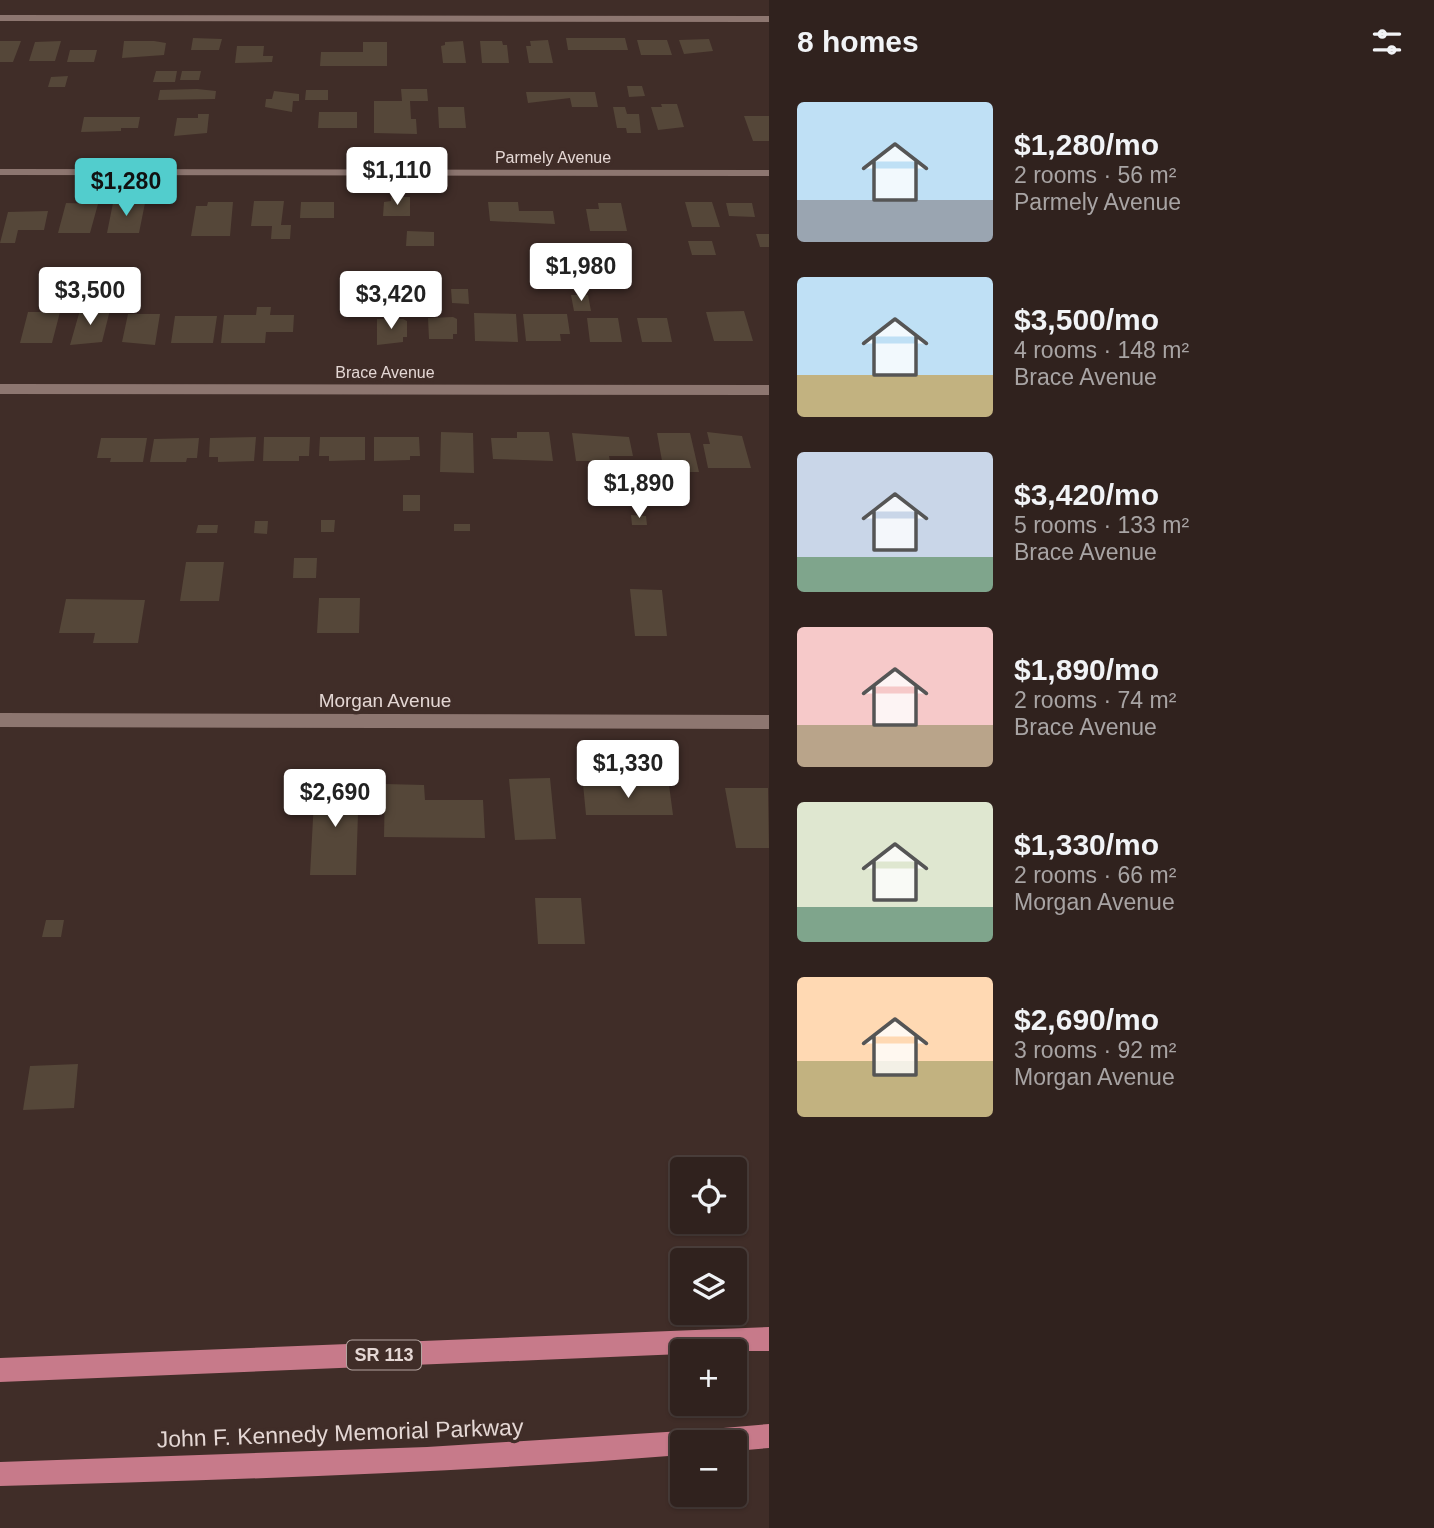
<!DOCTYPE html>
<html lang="en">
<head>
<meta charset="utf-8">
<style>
  body { margin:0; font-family:Helvetica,sans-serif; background:#382a27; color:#f1f3f6; height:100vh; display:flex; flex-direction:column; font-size:26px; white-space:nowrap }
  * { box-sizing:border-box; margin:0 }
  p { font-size:23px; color:#a8a4a4 }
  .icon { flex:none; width:38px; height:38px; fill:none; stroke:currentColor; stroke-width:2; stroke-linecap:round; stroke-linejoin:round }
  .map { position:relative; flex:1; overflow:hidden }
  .side { display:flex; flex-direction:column; background:#30221e; width:665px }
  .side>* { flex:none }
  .buttons { position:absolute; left:670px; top:1157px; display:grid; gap:14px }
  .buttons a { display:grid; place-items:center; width:77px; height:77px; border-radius:7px; background:#30221e; box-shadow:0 2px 5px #0004,0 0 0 2px #4b3f3c; font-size:35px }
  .price { position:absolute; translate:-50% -60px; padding:0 16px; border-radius:7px; background:#fff; color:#222; font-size:23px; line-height:46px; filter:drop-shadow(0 2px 4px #0008) }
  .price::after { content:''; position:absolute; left:50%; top:42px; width:21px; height:16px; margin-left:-10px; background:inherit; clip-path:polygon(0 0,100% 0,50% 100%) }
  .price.on { background:#52cdcd; color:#111 }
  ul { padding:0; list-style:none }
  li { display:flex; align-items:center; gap:21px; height:175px; padding:0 28px }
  li span { display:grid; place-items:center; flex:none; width:196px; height:140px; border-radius:7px; color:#555 }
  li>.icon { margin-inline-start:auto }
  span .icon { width:84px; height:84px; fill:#fffc; stroke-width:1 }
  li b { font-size:30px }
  h2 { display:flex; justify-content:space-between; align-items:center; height:84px; padding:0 28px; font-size:30px }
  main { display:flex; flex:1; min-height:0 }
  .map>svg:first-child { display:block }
  .building { fill:#554739 }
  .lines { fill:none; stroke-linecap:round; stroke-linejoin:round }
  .street { fill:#8d7670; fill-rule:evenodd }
  .primary { fill:#c77a8a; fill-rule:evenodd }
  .labels { text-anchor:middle; stroke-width:7; stroke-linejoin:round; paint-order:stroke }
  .far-street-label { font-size:16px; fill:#e4d7d4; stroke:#402d28 }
  .shield { fill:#402d28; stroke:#b3a4a0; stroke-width:2 }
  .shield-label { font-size:18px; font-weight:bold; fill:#e4d7d4 }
  .street-label { font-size:19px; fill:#e4d7d4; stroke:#402d28 }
  .near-street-label { font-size:23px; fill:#e4d7d4; stroke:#402d28 }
</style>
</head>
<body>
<main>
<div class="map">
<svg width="769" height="1528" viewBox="0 0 769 1528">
  <rect width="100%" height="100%" fill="#402d28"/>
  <path class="building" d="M193 38 222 39 219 50H191Z
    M566 38H625L628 50H568Z
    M709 39 713 51 684 54 679 40Z
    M548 40 553 63H529L526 46H531L530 41Z
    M637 40H667L672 55H641Z
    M0 41H21L13 62H0Z
    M61 41 55 61H29L35 42Z
    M124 41H154L166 43 164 55 122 58Z
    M463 41 466 63H443L441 46 445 45V42Z
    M480 41H502L503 45H507L509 63H482Z
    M363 42H387V66H320L321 52H363Z
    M237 46H264L263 56H273L272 62 235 63Z
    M70 50H97L94 62H67Z
    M156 71H177L175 82H153Z
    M182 71H201L199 80H180Z
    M68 76 65 87H48L51 77Z
    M627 86H642L645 96 629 97Z
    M197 89 216 91 215 99 158 100 160 90Z
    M401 89H427L428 101H410L411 119H416L417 134 374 133V101H402Z
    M306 90H328V100H305Z
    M274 91 299 94V101H293L292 112 265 107 266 99H272Z
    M526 92H595L598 107H572L570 98 528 103Z
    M661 104H677L684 127 658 130 651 107H662Z
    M438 107H464L466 128H439Z
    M613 107H625L627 114H639L641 133H627L626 128H617Z
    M319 112H357V128H318Z
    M198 114H209L207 133 174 136 177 118H198Z
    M744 116H769V141H753Z
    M84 117H140L138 128H121V131L81 132Z
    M391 197H410V216H383L384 202 391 201Z
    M254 201H284L281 225H291L290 239H271L272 226H251Z
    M208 202H233L230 236H191L196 206H207Z
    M301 202H334V218H300Z
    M488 202H518L519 211H553L555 224 490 221Z
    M685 202H712L720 227H692Z
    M66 203 98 204 90 233H58Z
    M113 203H145L139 233H107Z
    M598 203H621L627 231H590L586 209H599Z
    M726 203H752L755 217 729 216Z
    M48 211 44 230H18L15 243H0L8 212Z
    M407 231 434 232V246H406Z
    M756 234H769V247H760Z
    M688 241H712L716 255H692Z
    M451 289H468L469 304 452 303Z
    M402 291H418L419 306H403Z
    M571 295H588L591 311H574Z
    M257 307H271L270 315H294L293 332H266L265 343H221L224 315H256Z
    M80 310H110L102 342 70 345Z
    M744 311 753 341H714L706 312Z
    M28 312H60L52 343H20Z
    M474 313 516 314 518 342 475 341Z
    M128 314H160L155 345 122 342Z
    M523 314H567L570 334H560L561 341H526Z
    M175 316H217L213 343H171Z
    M453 317 457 319V334H453V339H429L428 318Z
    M587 318H618L622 342H590Z
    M637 318H667L672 342H642Z
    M377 319H403L407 321V337H403V342L377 345Z
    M441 432 473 433 474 473 440 472Z
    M517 432H549L553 461 493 459 491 438H517Z
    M707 432 742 436 751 468H708L703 444H710Z
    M572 433 629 437 633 456H609L610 461H576Z
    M657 433H690L699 472H664Z
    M256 437 254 461 218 462V457H209L210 438Z
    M264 437H310L309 456H299V461H263Z
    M320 437H365V460L329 461V456H319Z
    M374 437H419L420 456H410V460L374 461Z
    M101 438H147L143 462H110L111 458H97Z
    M199 438 197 458H187L186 462H150L154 439Z
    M403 495H420V511H403Z
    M631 515 646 516 647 525H632Z
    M321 520H335L334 532H321Z
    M255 521H268L267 534 254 533Z
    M454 524H470V531H454Z
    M198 525H218L217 533H196Z
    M294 558H317L316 578H293Z
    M186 562H224L219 601H180Z
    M630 589 662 590 667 636H635Z
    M319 598H360L359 633H317Z
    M66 599 145 600 138 643H93L95 633H59Z
    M550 778 556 839 515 840 509 779Z
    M315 781 359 782 356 875H310Z
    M385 784 424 785 425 800H483L485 838 384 837Z
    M583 784 669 785 673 815H586Z
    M725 788H768L769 848H736Z
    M535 898H581L585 944H538Z
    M46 920H64L61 937H42Z
    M78 1064 74 1108 23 1110 30 1066Z"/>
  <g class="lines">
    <path class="street" d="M0 15 769 16V22L0 21Z
      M0 169 769 170V176L0 175Z
      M0 384 769 385V395L0 394Z
      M0 713 769 715V729L0 727Z"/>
    <path class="primary" d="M769 1327V1351H682V1354L0 1382V1358Z
      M769 1424V1448L735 1451V1442H682V1455C455 1473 228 1480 0 1486V1462L427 1447 682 1431 691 1435 700 1430Z"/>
  </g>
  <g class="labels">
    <g class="far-street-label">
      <text x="553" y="163">Parmely Avenue</text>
      <text x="385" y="378">Brace Avenue</text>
    </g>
    <rect class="shield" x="347" y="1340.5" width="74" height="29" rx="5"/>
    <g class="shield-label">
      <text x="384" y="1361">SR 113</text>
    </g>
    <g class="street-label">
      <text x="385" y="707">Morgan Avenue</text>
    </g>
    <g class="near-street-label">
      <text transform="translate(340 1433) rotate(-2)" y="8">John F. Kennedy Memorial Parkway</text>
    </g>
  </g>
</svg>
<div class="buttons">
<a><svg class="icon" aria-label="locate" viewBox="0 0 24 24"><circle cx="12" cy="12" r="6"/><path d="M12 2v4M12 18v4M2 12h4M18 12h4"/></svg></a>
<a><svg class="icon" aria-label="layers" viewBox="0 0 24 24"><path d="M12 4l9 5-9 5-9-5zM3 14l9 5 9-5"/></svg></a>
<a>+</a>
<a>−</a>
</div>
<b class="price" style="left:397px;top:207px">$1,110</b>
<b class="price on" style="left:126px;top:218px">$1,280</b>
<b class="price" style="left:581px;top:303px">$1,980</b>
<b class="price" style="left:90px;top:327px">$3,500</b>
<b class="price" style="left:391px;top:331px">$3,420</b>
<b class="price" style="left:639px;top:520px">$1,890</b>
<b class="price" style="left:628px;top:800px">$1,330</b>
<b class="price" style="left:335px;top:829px">$2,690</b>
</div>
<section class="side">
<h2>8 homes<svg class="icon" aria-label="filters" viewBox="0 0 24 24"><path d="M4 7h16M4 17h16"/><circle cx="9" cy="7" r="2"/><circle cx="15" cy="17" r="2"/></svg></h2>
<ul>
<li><span style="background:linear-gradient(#bfe0f5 70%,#9aa5b1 0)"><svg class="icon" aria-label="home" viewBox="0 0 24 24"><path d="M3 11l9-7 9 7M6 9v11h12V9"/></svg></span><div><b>$1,280/mo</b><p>2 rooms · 56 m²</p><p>Parmely Avenue</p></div></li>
<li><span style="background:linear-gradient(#bfe0f5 70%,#c2b280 0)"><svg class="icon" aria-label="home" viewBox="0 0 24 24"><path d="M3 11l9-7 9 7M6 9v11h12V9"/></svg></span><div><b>$3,500/mo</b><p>4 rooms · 148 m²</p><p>Brace Avenue</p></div></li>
<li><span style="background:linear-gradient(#c9d6e8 75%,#7fa58c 0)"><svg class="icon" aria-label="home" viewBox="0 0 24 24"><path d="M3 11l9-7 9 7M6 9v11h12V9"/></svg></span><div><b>$3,420/mo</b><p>5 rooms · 133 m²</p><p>Brace Avenue</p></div></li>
<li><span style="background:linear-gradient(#f6c9c9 70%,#b9a48a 0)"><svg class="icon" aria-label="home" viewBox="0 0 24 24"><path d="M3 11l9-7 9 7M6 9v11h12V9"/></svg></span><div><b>$1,890/mo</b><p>2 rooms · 74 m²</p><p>Brace Avenue</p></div></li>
<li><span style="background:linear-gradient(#dfe7d0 75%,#7fa58c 0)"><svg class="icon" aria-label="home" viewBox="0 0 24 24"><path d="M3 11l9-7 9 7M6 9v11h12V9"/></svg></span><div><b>$1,330/mo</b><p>2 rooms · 66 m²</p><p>Morgan Avenue</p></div></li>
<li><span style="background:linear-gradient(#ffd9b3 60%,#c2b280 0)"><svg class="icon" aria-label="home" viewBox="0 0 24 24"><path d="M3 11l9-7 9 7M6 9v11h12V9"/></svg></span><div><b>$2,690/mo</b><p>3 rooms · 92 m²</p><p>Morgan Avenue</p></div></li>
</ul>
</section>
</main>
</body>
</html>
